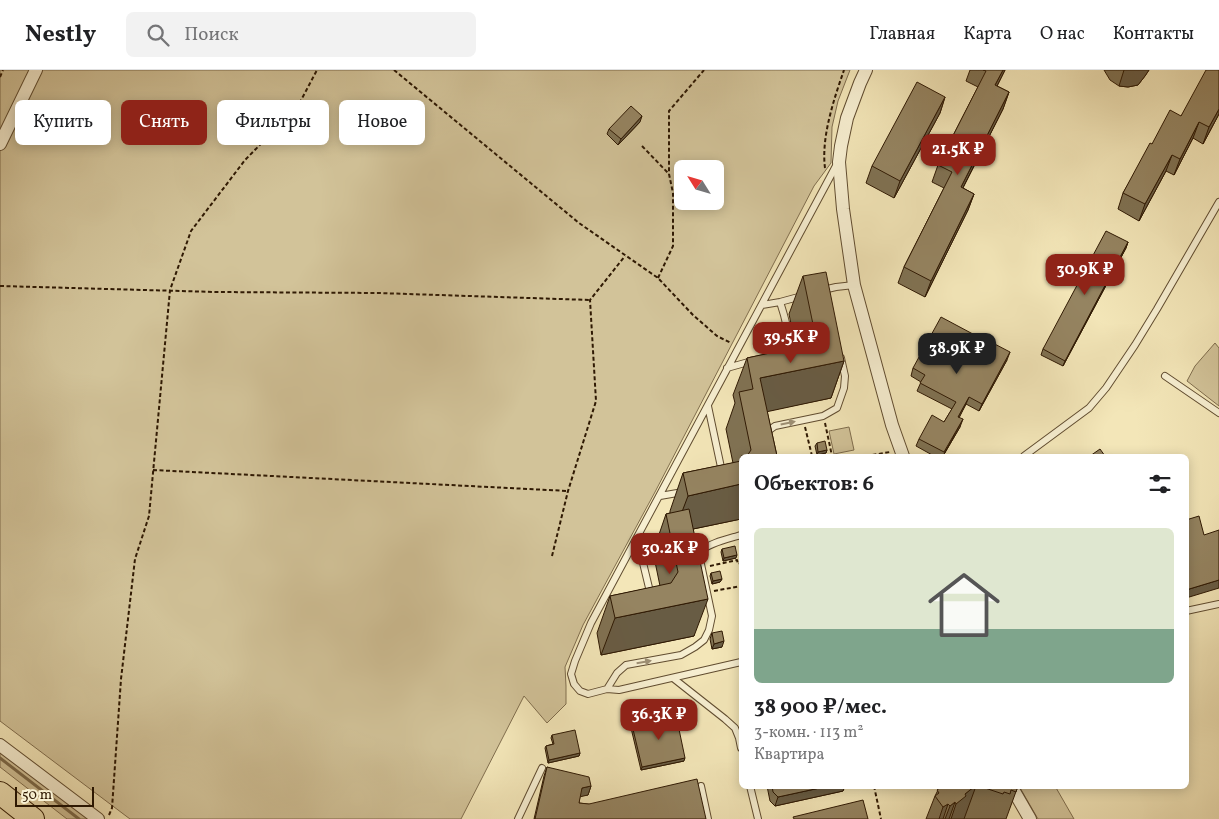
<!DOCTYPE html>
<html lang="ru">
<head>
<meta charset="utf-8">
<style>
  body { margin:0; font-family:Vollkorn,serif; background:#f2f2f2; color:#202124; height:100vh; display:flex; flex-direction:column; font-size:19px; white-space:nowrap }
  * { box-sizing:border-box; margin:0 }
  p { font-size:16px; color:#757577 }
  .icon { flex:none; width:28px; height:28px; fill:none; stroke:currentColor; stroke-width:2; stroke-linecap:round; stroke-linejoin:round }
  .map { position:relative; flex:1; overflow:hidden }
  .sheet { position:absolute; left:739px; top:384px; width:450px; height:335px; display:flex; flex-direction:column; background:#fff; border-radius:8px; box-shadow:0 2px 12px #0003 }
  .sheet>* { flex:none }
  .hud { position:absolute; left:15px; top:30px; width:475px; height:45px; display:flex; gap:10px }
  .needle { width:32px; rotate:307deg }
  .fabs { position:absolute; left:674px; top:90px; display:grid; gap:10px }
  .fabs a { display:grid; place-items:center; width:50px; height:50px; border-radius:8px; background:#fff; box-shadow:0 2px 12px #0003; font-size:25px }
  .scale { position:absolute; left:15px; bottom:12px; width:79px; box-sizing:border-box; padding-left:5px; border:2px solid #2f1903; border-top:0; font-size:14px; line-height:18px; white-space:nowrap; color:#2f1903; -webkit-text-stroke:4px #f7efd1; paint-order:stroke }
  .price { position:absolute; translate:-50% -42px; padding:0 11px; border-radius:10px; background:#8f2418; color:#fff; font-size:16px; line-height:32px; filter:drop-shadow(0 1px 2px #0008) }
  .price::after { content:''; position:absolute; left:50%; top:30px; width:15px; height:11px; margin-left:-8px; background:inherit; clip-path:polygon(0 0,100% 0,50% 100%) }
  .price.on { background:#222; color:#fff }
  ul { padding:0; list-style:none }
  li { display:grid; align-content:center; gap:10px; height:265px; padding:0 15px }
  li span { display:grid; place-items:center; height:155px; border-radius:8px; color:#555 }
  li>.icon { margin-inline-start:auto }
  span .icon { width:90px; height:90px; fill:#fffc; stroke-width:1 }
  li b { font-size:21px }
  h2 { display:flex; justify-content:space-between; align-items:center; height:60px; padding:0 15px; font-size:21px }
  .chip { padding:0 18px; border-radius:8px; background:#fff; box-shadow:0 2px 12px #0003; font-size:18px; line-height:45px }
  .chip.on { background:#8f2418; color:#fff }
  header { display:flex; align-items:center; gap:30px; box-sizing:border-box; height:70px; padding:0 25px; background:#fff; border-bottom:1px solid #e0e0e0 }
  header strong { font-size:24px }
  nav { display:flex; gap:28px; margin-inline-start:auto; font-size:18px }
  .search { width:350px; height:45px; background:#f2f2f2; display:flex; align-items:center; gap:12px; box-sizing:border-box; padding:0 18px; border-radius:8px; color:#757577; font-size:19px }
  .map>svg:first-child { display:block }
  .green { fill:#d2c399; stroke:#806e4e; fill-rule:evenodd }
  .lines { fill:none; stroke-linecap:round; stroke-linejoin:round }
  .stream { stroke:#7c6a4a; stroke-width:3 }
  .lane-casing { stroke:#604c30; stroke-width:8 }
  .street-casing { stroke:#604c30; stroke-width:14 }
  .highway-casing { stroke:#2f1903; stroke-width:24 }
  .path { stroke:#2f1903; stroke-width:2; stroke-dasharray:4 2.5; stroke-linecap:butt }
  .lane { stroke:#f7efd1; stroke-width:6 }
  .street { stroke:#f7efd1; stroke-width:12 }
  .highway { stroke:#f3e6b8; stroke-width:22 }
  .wall { fill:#807253; stroke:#2f1903 }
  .shaded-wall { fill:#685c44; stroke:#2f1903 }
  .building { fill:#958461; stroke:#2f1903 }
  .oneway { fill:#9d8f74 }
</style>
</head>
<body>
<header>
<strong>Nestly</strong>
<div class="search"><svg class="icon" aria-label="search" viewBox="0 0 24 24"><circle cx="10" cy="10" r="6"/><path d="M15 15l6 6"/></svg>Поиск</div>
<nav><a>Главная</a><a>Карта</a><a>О нас</a><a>Контакты</a></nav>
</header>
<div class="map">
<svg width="1219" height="749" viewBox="0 0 1219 749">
  <rect width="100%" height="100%" fill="#f3e6b8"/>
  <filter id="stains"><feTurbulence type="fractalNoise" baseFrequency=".004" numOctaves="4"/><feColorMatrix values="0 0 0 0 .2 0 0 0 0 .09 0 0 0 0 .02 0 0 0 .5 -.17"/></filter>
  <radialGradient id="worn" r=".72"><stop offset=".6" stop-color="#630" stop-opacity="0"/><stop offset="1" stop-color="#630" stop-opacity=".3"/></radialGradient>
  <path class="green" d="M0 0H850L838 31 832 57 831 93 814 116 655 422 583 555 565 597 566 616V634L547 653 524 626 461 749H130L0 651ZM682 99H715V131H682Z
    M1215 273 1219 278V336L1187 311 1195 296Z
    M849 357 854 380 834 384 829 361Z
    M0 681 89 749H67L0 697Z
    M1019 716H1055L1074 749H1038Z"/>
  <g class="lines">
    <path class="stream" d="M0 688 79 749"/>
    <g class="lane-casing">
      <path id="lane" d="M823 220 836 217 854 215
        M762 235 780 232 802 226
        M779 283C781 283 785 282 786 280 793 273 783 241 780 232
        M727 298 752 291
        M1165 306 1219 343
        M708 336 722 402
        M766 366 768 361 775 356 823 346 837 338 844 318 845 306 841 288
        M1024 386 1089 338 1106 318 1135 275 1157 239 1219 132
        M660 426 683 422
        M637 468 651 526
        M1186 541 1219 534
        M741 592 619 620 607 619 588 624 580 621 574 614 571 604 575 591 591 553 837 94
        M673 608 725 649 735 658 739 668 741 678
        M607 619 617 603 626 595 681 585 695 577 704 570 709 560 712 546 701 494C700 490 700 485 702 481 708 473 732 468 741 465
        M701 716 708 749
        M750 716 758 749
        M518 749 542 698"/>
    </g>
    <g class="street-casing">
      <path id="street" d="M866 0 860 13 847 48 841 76 839 92 843 139 854 215 892 355 903 386
        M0 74 36 0
        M0 675 98 749
        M1011 716 1030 749"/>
    </g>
    <g class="highway-casing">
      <path id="highway" d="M0 723 33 749"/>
    </g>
    <path class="path" d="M394 0 579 153 658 208 693 245 717 266 731 273
      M0 7 3 0
      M642 76 669 104
      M825 98C821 67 834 29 844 0
      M658 208 673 176V123L669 104V41L704 0
      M0 216 216 222 378 223 590 230
      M825 353 832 386
      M805 357 812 386
      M866 386 890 382
      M153 400 568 421
      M552 486 568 421 596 331 590 230 625 186
      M710 496 737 490 738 494 741 493
      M714 521 741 516
      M874 716 881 749
      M109 745 112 738 121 609 135 489 149 446 170 220 191 161 245 90 298 36 317 0"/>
    <use href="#lane" class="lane"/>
    <use href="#street" class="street"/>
    <use href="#highway" class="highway"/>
  </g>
  <path class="wall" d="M970 0H1005L997 16 1009 22 1003 39 963 118 974 124 968 140 925 227 898 213 904 197 944 118 932 112 938 95 978 17 966 11Z
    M1104 0H1149L1145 6 1138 15 1128 17 1119 16 1110 10Z
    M1219 0V44L1203 74 1193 68 1174 105 1166 101 1139 151 1118 139 1123 123 1152 74 1181 46Z
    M945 27 940 43 894 128 866 113 872 96Z
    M640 52 618 75 607 64 609 59Z
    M1128 172 1126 178 1063 296 1041 285 1043 279Z
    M803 206 844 291 831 328 767 341 777 386H741V449L693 459 694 566 601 585 597 563 610 526 660 516 653 482 666 444 670 443V441L683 403 733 393 726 359 735 333 733 325 747 288 796 278 789 244Z
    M1007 290 979 341 966 334 959 347 960 357 943 386H934L916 376 919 369 944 352 952 339 917 321 921 312 911 306 913 298Z
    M817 373 827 380 826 383 817 385 815 376Z
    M722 479 736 488 723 491 721 482Z
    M711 503 722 509 720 512 712 514 710 506Z
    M712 563 722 577 712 579 710 569Z
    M632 655 684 691 641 700 631 658Z
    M552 665 580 683 579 686 548 693 545 678 546 676 553 674 551 668Z
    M547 697 591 716 588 725 580 726 579 733 706 749H534L544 706Z
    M767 716H845L843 721 775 736 770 731Z
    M940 716H1018L1006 749H926L935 726Z"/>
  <path class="shaded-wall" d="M1003 0H1005L989 32 995 15Z
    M1124 0H1149L1145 6 1138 15 1128 17 1119 16Z
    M1009 22 1003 39 955 133 961 117Z
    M945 27 940 43 894 128 900 111Z
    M1219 39V44L1203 74 1209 57Z
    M642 46 640 52 618 75 621 69Z
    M1199 52 1193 68 1174 105 1180 89Z
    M1172 85 1166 101 1139 151 1145 134Z
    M974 124 968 140 925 227 931 211Z
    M1128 172 1126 178 1063 296 1065 291Z
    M1010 282 1007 290 979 341 982 334Z
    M844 291 831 328 747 346 760 308Z
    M969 327 966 334 956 354 958 347Z
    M963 349 960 357 943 386Z
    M827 380 826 383 817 385 818 382Z
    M741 414V449L674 463 688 426Z
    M737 485 736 488 723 491 724 488Z
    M722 509 720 512 712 514 713 511Z
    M1219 510V518L1186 528V520Z
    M708 529 694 566 601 585 615 548Z
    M724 571 722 577 712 579 714 574Z
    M580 683 579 686 548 693 549 690Z
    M685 688 684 691 641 700 642 697Z
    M591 716 588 725 579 727 582 718Z
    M829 716H845L843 721 775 736 778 727Z
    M975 716H976L964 749H951L956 734 965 724Z
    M955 732 949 749H945L950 736Z
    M948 734 943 749H939L943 737Z"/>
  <path class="building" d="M983 0H1003L995 15 1009 22 961 117 974 124 931 211 904 197 952 102 938 95 986 1Z
    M1206 0H1219V39L1209 57 1199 52 1180 89 1172 85 1145 134 1123 123 1150 73 1152 74 1170 40 1181 46Z
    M917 12 945 27 900 111 872 96Z
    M631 36 642 46 621 69 609 59Z
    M1106 161 1128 172 1065 291 1043 279Z
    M826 202 844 291 760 308 777 386H747L751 380 739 322 753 319 747 288 807 275 815 264 803 206Z
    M941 247 986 271 987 270 1010 282 982 334 969 327 958 347 963 349 944 382 919 369 932 345 944 352 956 332 920 313 925 305 913 298Z
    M825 371 827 380 818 382 817 373Z
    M1100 379 1105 386H1090Z
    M741 391V414L688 426 683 403Z
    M689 439 708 529 615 548 610 526 671 513 678 502 666 444Z
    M1199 446 1204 465 1219 460V510L1186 520V450Z
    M735 476 737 485 724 488 722 479Z
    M720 501 722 509 713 511 711 503Z
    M722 561 724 571 714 574 712 563Z
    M676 645 685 688 642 697 632 655Z
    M575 660 580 683 549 690 546 676 554 674 552 665Z
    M547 697 589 707 591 716 582 718 579 733 589 734 697 709 706 749H535Z
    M772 716H829L778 727 773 722Z
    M942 716H975L965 724 966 726 956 734 955 732 950 736 948 734 943 737 935 726 939 723 937 720Z
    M979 716H1018L1016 722 1011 720 1010 724 1004 722 1003 724Z
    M863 730 868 749H794L793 747Z"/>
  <defs><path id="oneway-solid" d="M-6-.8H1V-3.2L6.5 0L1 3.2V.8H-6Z" transform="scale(1.25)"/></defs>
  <g class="oneway">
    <use href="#oneway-solid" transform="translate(788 353) rotate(-12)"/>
    <use href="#oneway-solid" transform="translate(644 592) rotate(-10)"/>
  </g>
  <rect width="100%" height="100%" filter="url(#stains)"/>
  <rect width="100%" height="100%" fill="url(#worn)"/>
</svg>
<div class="fabs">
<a><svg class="needle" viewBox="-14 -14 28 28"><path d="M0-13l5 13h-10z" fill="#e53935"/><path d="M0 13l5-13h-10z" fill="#757577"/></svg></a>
</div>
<div class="scale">50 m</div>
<b class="price" style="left:958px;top:106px">21.5K ₽</b>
<b class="price" style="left:1085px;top:226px">30.9K ₽</b>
<b class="price" style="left:791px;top:294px">39.5K ₽</b>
<b class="price on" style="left:957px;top:305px">38.9K ₽</b>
<b class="price" style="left:670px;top:505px">30.2K ₽</b>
<b class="price" style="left:659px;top:671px">36.3K ₽</b>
<div class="hud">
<a class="chip">Купить</a>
<a class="chip on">Снять</a>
<a class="chip">Фильтры</a>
<a class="chip">Новое</a>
</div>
<section class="sheet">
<h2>Объектов: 6<svg class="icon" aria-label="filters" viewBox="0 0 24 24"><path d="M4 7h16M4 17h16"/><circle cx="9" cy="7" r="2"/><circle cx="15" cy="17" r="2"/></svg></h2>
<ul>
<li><span style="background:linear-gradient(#dfe7d0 65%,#7fa58c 0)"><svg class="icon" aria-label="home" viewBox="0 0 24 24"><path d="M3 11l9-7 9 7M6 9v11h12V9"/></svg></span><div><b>38 900 ₽/мес.</b><p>3-комн. · 113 m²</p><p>Квартира</p></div></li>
</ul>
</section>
</div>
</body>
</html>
